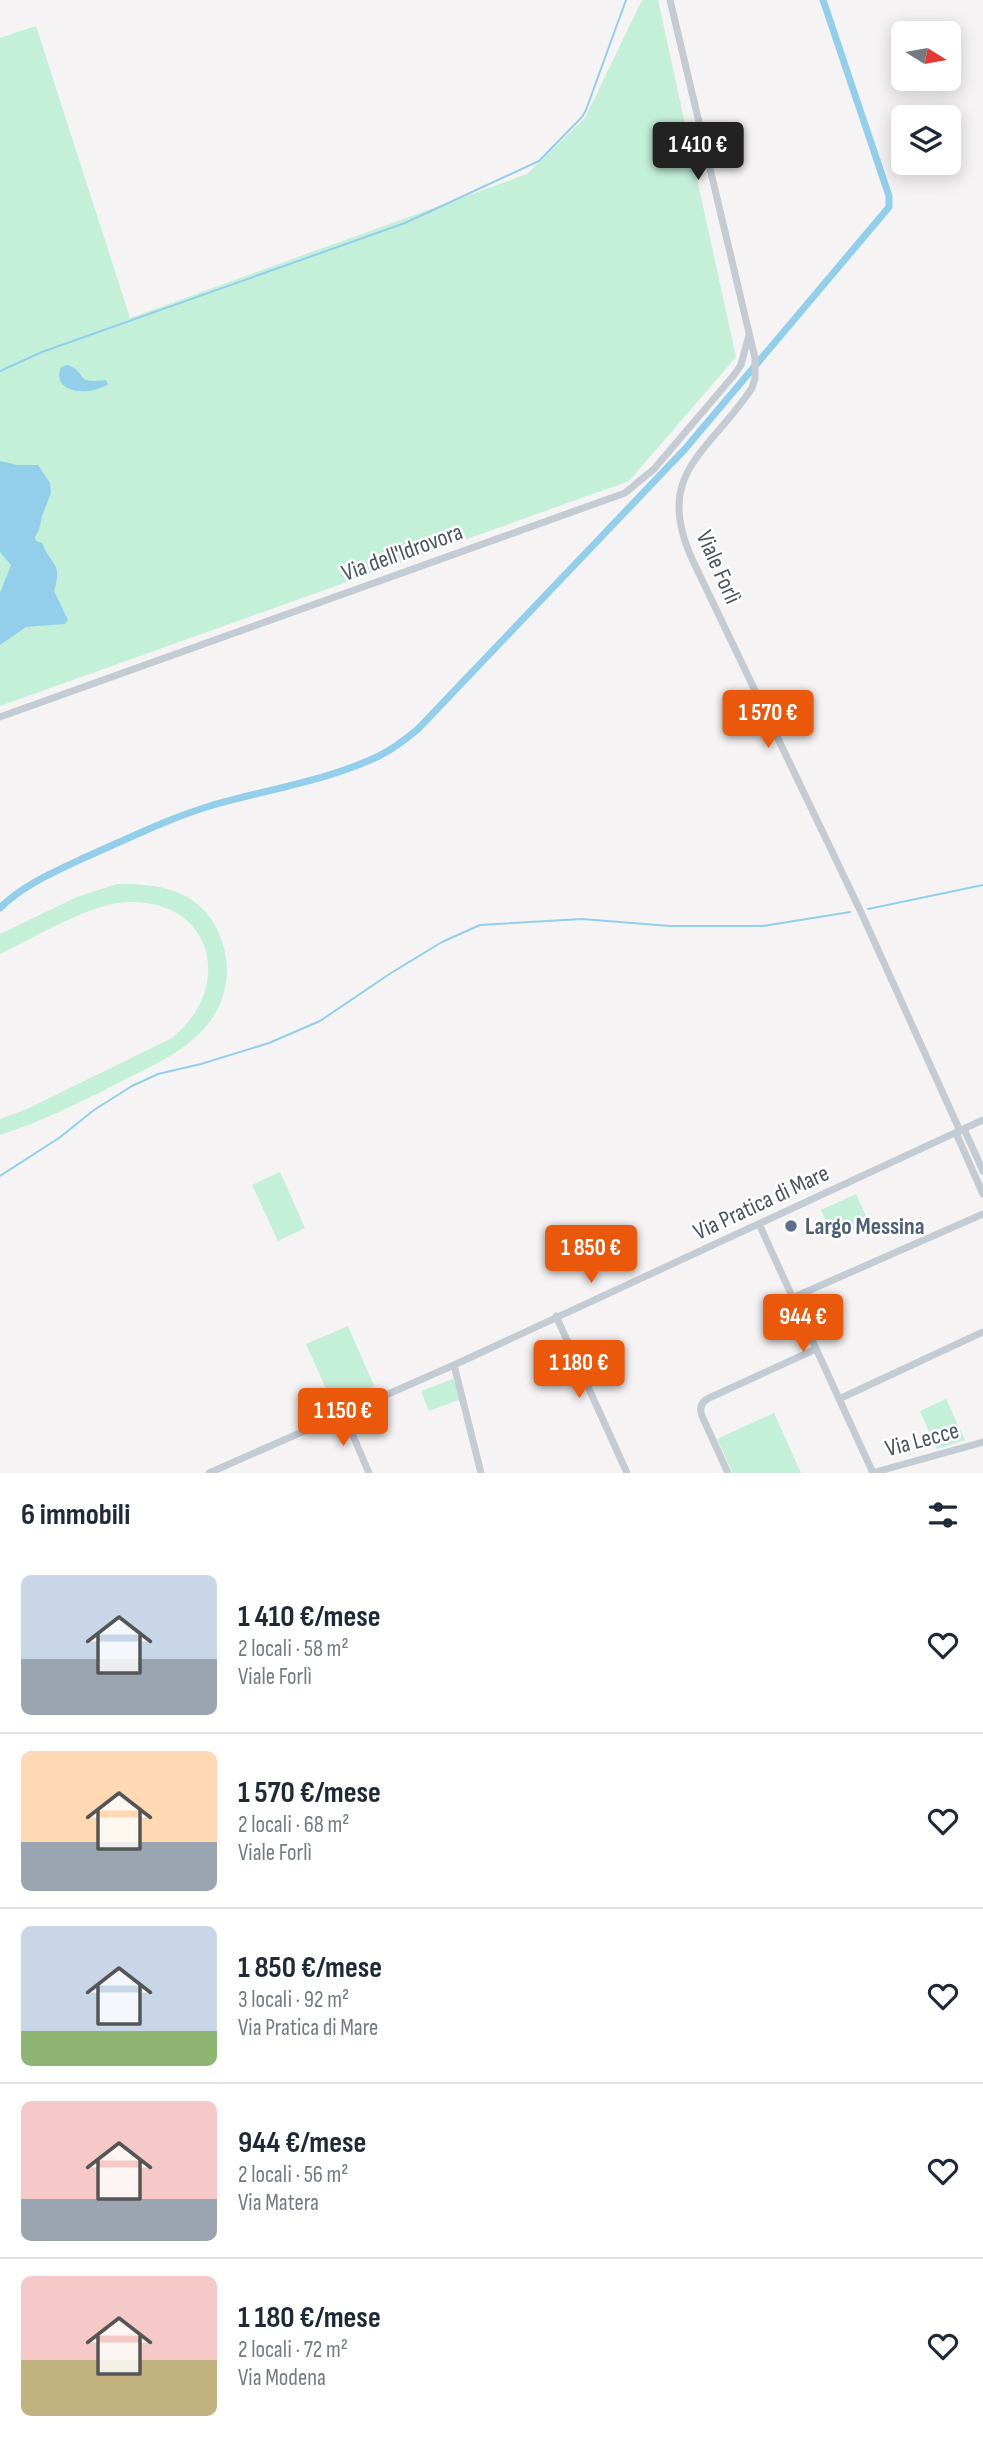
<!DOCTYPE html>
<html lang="it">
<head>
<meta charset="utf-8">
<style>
  body { margin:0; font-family:"Sofia Sans Condensed",sans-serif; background:#f2f2f3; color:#1f2937; height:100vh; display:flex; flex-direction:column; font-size:26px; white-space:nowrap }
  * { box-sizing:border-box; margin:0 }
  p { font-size:23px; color:#747a83 }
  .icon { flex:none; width:38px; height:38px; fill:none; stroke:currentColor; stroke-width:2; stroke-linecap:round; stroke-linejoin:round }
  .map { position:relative; height:1473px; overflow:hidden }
  .details { display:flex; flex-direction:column; background:#fff; flex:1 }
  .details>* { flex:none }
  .needle { width:46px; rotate:101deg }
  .fabs { position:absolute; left:891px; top:21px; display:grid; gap:14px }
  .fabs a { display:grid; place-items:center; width:70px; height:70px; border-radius:10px; background:#fff; box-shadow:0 4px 18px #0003; font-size:35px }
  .price { position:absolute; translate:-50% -60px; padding:0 16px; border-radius:7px; background:#ea580c; color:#fff; font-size:23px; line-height:46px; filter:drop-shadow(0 2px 4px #0008) }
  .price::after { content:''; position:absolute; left:50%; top:42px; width:21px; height:16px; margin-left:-10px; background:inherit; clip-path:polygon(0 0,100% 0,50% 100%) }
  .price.active { background:#222; color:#fff }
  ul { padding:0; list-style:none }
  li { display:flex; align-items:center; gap:21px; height:175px; padding:0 21px }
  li+li { border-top:2px solid #e0e1e3 }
  li span { display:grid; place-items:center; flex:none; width:196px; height:140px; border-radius:10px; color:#555 }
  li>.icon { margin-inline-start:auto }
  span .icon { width:84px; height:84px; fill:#fffc; stroke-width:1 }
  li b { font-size:30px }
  h2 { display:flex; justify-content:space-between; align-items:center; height:84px; padding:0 21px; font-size:30px }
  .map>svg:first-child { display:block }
  .green { fill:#c4efd9 }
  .water { fill:#93cfeb }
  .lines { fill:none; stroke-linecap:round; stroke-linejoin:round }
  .stream { stroke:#93cfeb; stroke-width:2 }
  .canal { stroke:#93cfeb; stroke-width:7 }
  .minor { stroke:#c4cbd3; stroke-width:7 }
  .service-dot { fill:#5c6f8a; stroke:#fff; stroke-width:2.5 }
  .labels { text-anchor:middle; stroke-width:5; stroke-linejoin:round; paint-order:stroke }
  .street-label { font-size:24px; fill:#4b5460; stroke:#fff }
  .service-label { font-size:24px; font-weight:bold; fill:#4e5e75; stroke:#fff; text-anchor:start }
</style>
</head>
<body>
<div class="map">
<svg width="983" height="1473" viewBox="0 0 983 1473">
  <rect width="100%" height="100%" fill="#f5f3f3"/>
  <path class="green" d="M642 0H658L736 357 629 481 0 706V38L36 26 130 318 527 174 585 118Z
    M117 884C156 883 195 889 215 925 224 943 229 962 226 982 218 1039 163 1060 118 1083 79 1103 41 1122 0 1135V1119L27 1109 172 1038C235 987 213 900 129 902 92 902 34 938 0 954V934L77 897Z
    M280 1172 305 1228 278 1241 252 1185Z
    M856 1194 869 1223 834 1239 821 1210Z
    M348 1326 374 1386 333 1404 306 1344Z
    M453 1379 461 1399 429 1411 421 1391Z
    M946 1399 965 1440 937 1449 920 1411Z
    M774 1413 801 1473H733L717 1439Z"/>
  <path class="water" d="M68 365C89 374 73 384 106 380L108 384C93 396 50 395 61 367Z
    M0 461 17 465H38L50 483 51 493 42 516 39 530 35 537 36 541 42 543C51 566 63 562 54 591L68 620 65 624 26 627 0 645V593L11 565 0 552Z"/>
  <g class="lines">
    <path class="stream" d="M0 371 42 352 405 223 539 161 582 117 586 110 626 0
      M868 909 983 885
      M0 1176 59 1138 94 1110 132 1086 158 1074 201 1064 269 1043 320 1021 391 973 442 942 480 925 582 919 670 926H763L850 912"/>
    <path class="canal" d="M0 908C23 885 56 871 86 857 127 839 167 819 210 806 264 790 327 781 379 756 393 749 406 739 418 729L685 449 889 207V196L823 0"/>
    <path class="minor" d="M670 0 755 358V378L752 388C709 453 652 473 693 561L860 910 960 1131
      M0 717 625 493 654 469 734 375 741 365 749 335
      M964 1129 983 1171
      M956 1133 983 1194
      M759 1224 873 1473
      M792 1298 983 1214
      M556 1316 627 1473
      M454 1365 481 1473
      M839 1399 983 1332
      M343 1412 369 1473
      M209 1473 454 1365 983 1120
      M728 1473 702 1416C699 1408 701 1402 709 1398L816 1349
      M872 1473 983 1442"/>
  </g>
  <circle class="service-dot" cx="791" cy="1226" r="7"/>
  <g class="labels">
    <g class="street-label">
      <text transform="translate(402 552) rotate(-20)" y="8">Via dell'Idrovora</text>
      <text transform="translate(719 567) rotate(66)" y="8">Viale Forlì</text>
      <text transform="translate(761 1202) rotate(-25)" y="8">Via Pratica di Mare</text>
      <text transform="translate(922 1439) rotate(-15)" y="8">Via Lecce</text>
    </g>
    <g class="service-label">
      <text x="805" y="1234">Largo Messina</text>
    </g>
  </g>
</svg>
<div class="fabs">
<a><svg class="needle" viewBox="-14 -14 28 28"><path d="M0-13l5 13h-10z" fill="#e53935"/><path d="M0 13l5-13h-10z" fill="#747a83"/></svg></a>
<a><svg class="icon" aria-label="layers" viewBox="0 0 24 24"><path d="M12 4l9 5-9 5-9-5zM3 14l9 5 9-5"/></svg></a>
</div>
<b class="price active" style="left:698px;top:182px">1 410 €</b>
<b class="price" style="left:768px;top:750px">1 570 €</b>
<b class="price" style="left:591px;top:1285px">1 850 €</b>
<b class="price" style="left:803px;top:1354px">944 €</b>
<b class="price" style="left:579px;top:1400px">1 180 €</b>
<b class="price" style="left:343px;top:1448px">1 150 €</b>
</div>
<section class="details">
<h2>6 immobili<svg class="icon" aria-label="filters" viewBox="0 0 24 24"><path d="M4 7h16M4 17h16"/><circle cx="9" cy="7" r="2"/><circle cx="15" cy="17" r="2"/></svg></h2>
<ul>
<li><span style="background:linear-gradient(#c9d6e8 60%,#9aa5b1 0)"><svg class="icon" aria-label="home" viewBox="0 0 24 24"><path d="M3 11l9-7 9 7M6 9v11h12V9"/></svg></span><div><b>1 410 €/mese</b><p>2 locali · 58 m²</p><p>Viale Forlì</p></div><svg class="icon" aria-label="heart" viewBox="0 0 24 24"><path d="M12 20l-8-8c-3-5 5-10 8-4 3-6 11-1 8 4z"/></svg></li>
<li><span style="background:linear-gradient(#ffd9b3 65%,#9aa5b1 0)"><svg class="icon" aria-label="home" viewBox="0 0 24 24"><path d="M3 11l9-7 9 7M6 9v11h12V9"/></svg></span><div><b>1 570 €/mese</b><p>2 locali · 68 m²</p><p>Viale Forlì</p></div><svg class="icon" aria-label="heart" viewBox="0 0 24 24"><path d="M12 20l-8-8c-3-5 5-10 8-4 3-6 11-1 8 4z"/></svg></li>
<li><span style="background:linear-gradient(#c9d6e8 75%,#8fb573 0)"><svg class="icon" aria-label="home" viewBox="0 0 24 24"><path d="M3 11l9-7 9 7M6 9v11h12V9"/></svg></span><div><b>1 850 €/mese</b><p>3 locali · 92 m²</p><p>Via Pratica di Mare</p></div><svg class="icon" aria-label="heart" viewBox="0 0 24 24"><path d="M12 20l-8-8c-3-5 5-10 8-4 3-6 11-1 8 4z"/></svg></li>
<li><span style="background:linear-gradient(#f6c9c9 70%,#9aa5b1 0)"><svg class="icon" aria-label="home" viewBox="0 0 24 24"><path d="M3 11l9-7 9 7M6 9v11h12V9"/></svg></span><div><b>944 €/mese</b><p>2 locali · 56 m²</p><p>Via Matera</p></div><svg class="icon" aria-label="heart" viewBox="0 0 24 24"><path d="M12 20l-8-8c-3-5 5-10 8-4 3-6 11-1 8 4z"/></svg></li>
<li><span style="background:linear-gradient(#f6c9c9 60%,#c2b280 0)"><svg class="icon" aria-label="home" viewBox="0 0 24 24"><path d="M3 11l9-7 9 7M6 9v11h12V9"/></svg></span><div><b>1 180 €/mese</b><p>2 locali · 72 m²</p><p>Via Modena</p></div><svg class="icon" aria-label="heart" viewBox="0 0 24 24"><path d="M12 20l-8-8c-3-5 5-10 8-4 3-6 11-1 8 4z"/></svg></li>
</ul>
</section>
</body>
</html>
